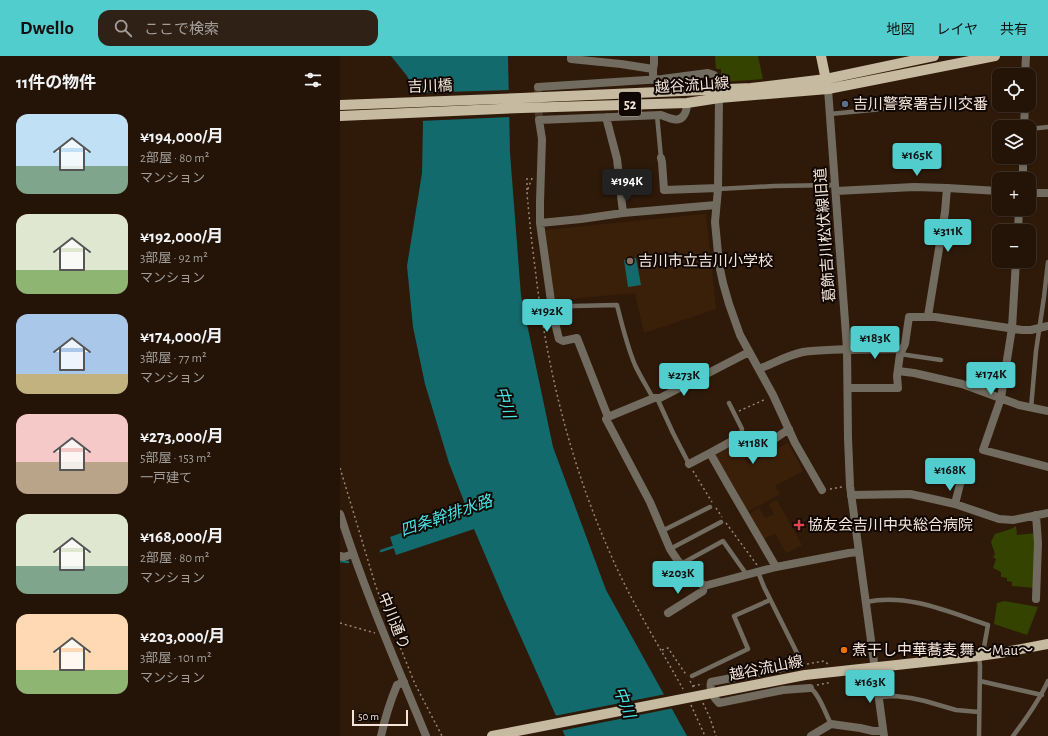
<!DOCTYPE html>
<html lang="ja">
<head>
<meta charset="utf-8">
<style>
  body { margin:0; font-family:"Alegreya Sans","Noto Sans JP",sans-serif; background:#2f2115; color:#f1f3f6; height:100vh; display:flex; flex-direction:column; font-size:15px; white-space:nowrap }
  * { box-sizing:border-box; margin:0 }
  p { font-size:13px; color:#a39e9b }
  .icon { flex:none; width:22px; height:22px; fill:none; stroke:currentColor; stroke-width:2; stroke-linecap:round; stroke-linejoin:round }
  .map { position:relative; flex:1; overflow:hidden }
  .panel { display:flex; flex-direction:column; background:#231407; width:340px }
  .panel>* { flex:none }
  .fabs { position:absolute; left:652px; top:12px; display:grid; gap:8px }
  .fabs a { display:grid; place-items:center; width:44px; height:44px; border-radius:8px; background:#231407; box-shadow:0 1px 3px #0004,0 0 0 1px #403328; font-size:20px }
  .scale { position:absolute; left:12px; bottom:10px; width:56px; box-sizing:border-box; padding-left:4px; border:2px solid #f4e5da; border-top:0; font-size:11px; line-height:14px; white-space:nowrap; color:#f4e5da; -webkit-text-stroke:3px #100703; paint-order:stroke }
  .price { position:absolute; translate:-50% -34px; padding:0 9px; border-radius:4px; background:#52cdce; color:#111; font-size:13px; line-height:26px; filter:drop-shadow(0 1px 2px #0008) }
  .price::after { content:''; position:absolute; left:50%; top:24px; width:12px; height:9px; margin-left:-6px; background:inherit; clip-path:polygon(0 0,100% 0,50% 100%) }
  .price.active { background:#222; color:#fff }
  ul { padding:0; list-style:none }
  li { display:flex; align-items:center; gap:12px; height:100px; padding:0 16px }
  li span { display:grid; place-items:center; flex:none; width:112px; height:80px; border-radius:12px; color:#555 }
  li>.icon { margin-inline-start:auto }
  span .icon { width:48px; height:48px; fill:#fffc; stroke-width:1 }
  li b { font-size:17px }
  h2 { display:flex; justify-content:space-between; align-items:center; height:48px; padding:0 16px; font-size:17px }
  header { display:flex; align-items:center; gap:24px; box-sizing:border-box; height:56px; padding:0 20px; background:#52cdce; color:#111 }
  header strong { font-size:19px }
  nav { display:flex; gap:22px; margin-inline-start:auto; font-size:14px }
  .search { width:280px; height:36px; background:#2f2115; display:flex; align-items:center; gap:10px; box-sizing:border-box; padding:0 14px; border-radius:12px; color:#a39e9b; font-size:15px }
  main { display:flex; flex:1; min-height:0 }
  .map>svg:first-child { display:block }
  .built { fill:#3b2009 }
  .green { fill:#344400 }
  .water { fill:#136a6c }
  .pier { fill:#2f1a09 }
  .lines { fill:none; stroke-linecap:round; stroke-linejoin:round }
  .stream { stroke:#136a6c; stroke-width:2.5 }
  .minor-tunnel { stroke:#4d3828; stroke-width:8; stroke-dasharray:8 4; stroke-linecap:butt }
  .path { stroke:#978577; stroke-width:1.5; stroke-dasharray:2 3; stroke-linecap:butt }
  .service { stroke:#726c60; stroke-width:4.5 }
  .minor { stroke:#726c60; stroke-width:8 }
  .tertiary { stroke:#726c60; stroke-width:8 }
  .primary { stroke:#c6baa1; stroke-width:10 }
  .service-dot { fill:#5c6f8a; stroke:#100703; stroke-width:1.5 }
  .education-dot { fill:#8d6e63; stroke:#100703; stroke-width:1.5 }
  .health-dot { fill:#e0444e; stroke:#100703; stroke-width:1.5 }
  .food-dot { fill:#e8710a; stroke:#100703; stroke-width:1.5 }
  .labels { text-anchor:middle; stroke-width:4; stroke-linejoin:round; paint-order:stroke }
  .shield { fill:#100703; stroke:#b0a29a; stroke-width:1 }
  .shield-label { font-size:14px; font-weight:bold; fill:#f4e5da }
  .street-label { font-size:15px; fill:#f4e5da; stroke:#100703 }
  .poi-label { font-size:15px; fill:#f4e5da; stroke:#100703; text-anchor:start }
  .water-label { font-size:16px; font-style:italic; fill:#4be3e7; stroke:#100703 }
</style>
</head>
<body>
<header>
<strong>Dwello</strong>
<div class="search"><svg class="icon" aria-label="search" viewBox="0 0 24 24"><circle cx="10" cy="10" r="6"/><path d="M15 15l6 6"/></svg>ここで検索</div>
<nav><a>地図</a><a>レイヤ</a><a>共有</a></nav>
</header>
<main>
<section class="panel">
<h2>11件の物件<svg class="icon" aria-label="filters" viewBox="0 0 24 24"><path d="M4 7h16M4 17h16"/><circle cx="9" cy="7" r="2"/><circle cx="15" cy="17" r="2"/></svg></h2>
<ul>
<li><span style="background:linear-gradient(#bfe0f5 65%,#7fa58c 0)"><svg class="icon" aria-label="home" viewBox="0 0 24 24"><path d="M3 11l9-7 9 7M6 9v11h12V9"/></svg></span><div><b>¥194,000/月</b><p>2部屋 · 80 m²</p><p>マンション</p></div></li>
<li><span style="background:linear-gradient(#dfe7d0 70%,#8fb573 0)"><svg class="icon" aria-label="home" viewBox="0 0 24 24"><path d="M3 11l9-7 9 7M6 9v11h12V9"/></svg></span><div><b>¥192,000/月</b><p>3部屋 · 92 m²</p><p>マンション</p></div></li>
<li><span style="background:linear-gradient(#a9c7e8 75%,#c2b280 0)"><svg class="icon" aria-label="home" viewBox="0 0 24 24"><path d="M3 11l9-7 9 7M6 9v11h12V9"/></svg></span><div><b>¥174,000/月</b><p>3部屋 · 77 m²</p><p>マンション</p></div></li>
<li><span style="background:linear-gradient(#f6c9c9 60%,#b9a48a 0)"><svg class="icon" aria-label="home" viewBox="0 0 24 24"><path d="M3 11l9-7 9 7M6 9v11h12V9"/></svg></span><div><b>¥273,000/月</b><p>5部屋 · 153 m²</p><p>一戸建て</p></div></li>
<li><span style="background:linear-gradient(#dfe7d0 65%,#7fa58c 0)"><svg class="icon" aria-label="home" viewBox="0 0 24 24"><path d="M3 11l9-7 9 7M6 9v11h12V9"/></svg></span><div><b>¥168,000/月</b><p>2部屋 · 80 m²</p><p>マンション</p></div></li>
<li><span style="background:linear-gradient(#ffd9b3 70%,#8fb573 0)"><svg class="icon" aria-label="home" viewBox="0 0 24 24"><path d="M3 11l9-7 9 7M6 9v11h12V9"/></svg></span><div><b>¥203,000/月</b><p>3部屋 · 101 m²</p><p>マンション</p></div></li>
</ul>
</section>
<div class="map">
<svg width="708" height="680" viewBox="0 0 708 680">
  <rect width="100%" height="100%" fill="#2f1a09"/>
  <path class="built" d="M366 158 376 253 304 277 295 237 215 244 205 174Z
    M395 387 408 409 448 387 463 415 435 430 440 438 407 456 375 398Z
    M437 444 462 489 446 497 435 477 424 483 410 457 419 452 425 462 434 458 429 448Z"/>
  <path class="green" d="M375 0H418L423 23 385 26 381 24V13H376Z
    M676 470 677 479 696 477 694 532 672 530V526L667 525V522L661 521V516L653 512 656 503 653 501 655 498 651 486 655 478 671 473Z
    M664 545 698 551 687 579 654 568 657 547Z"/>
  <path class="water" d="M51 0H168L170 97 181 240 213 391 266 534 347 680H225L163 541 134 473 56 499 50 481 127 453 109 407 85 328 73 271 67 210 82 117 83 67 76 38 67 20Z
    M296 202 301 229 288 231 284 204Z"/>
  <path class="pier" d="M171 34V61L80 65 74 37Z
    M326 638 334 652 220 675 214 660Z"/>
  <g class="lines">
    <path class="stream" d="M41 495 56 490
      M0 505 8 506"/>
    <path class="minor-tunnel" d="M198 31 199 64"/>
    <path class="path" d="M187 122V134
      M192 122C191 126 189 129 188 133 186 137 188 144 188 148 190 169 192 190 195 211 206 309 230 407 270 497 290 544 318 588 343 633
      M399 355 426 343
      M0 412 36 531 75 628 102 680
      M353 415 372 446
      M490 433 502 431
      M376 452 382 461
      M386 467 417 509
      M0 567 35 577
      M322 594 328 592 347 620
      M467 608 484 605 488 608
      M350 625 354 632
      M477 629 488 627V625
      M353 630 363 628
      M363 647 370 662 376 680
      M351 649 365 680"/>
    <path class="service" d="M490 58 573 50
      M317 59 321 102
      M689 73 708 71
      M378 133 434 130 495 129
      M211 253 234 250 277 249C282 269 287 290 295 309 300 320 307 331 313 342
      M560 298 601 304
      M317 342 333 377 349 408
      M389 347 402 373 401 380
      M691 352 696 295 704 241 708 206
      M322 475 370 451
      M330 493 381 466
      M341 508 383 485 407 519
      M418 516 424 531 459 601 460 606
      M526 546C568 537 609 556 648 569L644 591 645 600
      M352 620 408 593 394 560 430 544
      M640 625 702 639
      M470 632C479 637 486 659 491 668
      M539 641 555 640 571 642 585 645 616 654 639 656
      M639 680 640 610 639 600
      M673 680C686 663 699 645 708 625"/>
    <path class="minor" d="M231 0V3L281 8 313 13V24
      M313 13 314 8V0
      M685 19 686 0
      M198 31 322 23 368 17 374 19 375 33
      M379 42 378 133 375 166 379 208 383 227 389 248 400 279 433 339 455 387 482 434
      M347 47C347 50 346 56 344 59 339 68 327 61 321 59L199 64 202 83 200 146V167L213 259 219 283 223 285 237 282 268 361 266 363 310 446 330 493 338 505 364 530 436 511 509 497 519 496
      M266 61 277 103 283 157
      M684 71 685 49
      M321 102 322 106 324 134 378 132
      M683 123V101
      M200 167 241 163 283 157 376 149
      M678 175 679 153
      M676 205 672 272 661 342 643 394 708 411
      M588 260 605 156 607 132
      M507 294 562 293
      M419 313C434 307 448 299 463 296 478 294 493 294 507 293
      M558 315 574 317 622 328 679 349 708 355
      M508 332H558L557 320 560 298 565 288 569 261H595L682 274H691L708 270
      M268 361 314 342H320L409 296
      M370 397 401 380 411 399 449 373
      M349 408 370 397 387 427 436 511
      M511 439 570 438 584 441 615 448 659 463 673 464 708 457
      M615 448 623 416
      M0 500 4 501 13 498
      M696 543 698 487 696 459
      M328 557 363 535 364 530
      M460 606 442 612 371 626C369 635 373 641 379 647L443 634 470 632
      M41 680C45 662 50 646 57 629L64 626
      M471 680 491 668 520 672 533 675H543"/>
    <path class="tertiary" d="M488 33 507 293 508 382 510 430 544 680
      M496 135 574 131 607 132 659 135
      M689 137H708
      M0 458C24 534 56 607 86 680"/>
    <path class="primary" d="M481 0 487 29
      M0 49 181 42 411 32 486 23 594 0
      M0 60 182 52 347 47 379 42 488 33 655 0
      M152 680 465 619 639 600 660 597 708 588"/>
  </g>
  <circle class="service-dot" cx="505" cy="48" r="4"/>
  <circle class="education-dot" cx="290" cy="205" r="4"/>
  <path class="health-dot" d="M457 463h4v4h4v4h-4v4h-4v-4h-4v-4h4z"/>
  <circle class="food-dot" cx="504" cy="594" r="4"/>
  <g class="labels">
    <rect class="shield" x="279" y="36" width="22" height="24" rx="3"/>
    <g class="shield-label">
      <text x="290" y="53">52</text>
    </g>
    <g class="street-label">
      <text transform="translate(352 29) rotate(-4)" y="5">越谷流山線</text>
      <text transform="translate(90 30) rotate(-2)" y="5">吉川橋</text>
      <text transform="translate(485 179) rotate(-94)" y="5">葛飾吉川松伏線旧道</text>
      <text transform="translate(54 565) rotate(68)" y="5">中川通り</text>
      <text transform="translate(426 612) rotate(-11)" y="5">越谷流山線</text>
    </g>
    <g class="poi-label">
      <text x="513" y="53">吉川警察署吉川交番</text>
      <text x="298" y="210">吉川市立吉川小学校</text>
      <text x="468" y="474">協友会吉川中央総合病院</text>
      <text x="512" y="599">煮干し中華蕎麦 舞 〜Mau〜</text>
    </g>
    <g class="water-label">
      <text transform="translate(166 346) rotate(74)" y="6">中川</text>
      <text transform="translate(106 459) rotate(-19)" y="6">四条幹排水路</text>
      <text transform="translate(285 646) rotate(69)" y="6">中川</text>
    </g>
  </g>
</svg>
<div class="fabs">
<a><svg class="icon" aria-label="locate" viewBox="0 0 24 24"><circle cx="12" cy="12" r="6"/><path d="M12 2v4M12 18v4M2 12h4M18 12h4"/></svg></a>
<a><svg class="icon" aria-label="layers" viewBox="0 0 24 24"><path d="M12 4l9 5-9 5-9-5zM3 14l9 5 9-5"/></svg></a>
<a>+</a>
<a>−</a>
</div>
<div class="scale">50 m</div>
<b class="price" style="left:577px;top:121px">¥165K</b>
<b class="price active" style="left:287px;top:147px">¥194K</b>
<b class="price" style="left:608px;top:197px">¥311K</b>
<b class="price" style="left:207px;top:277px">¥192K</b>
<b class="price" style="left:535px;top:304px">¥183K</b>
<b class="price" style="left:651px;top:340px">¥174K</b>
<b class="price" style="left:344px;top:341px">¥273K</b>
<b class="price" style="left:413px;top:409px">¥118K</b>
<b class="price" style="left:610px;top:436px">¥168K</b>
<b class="price" style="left:338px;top:539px">¥203K</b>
<b class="price" style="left:530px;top:648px">¥163K</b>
</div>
</main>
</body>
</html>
